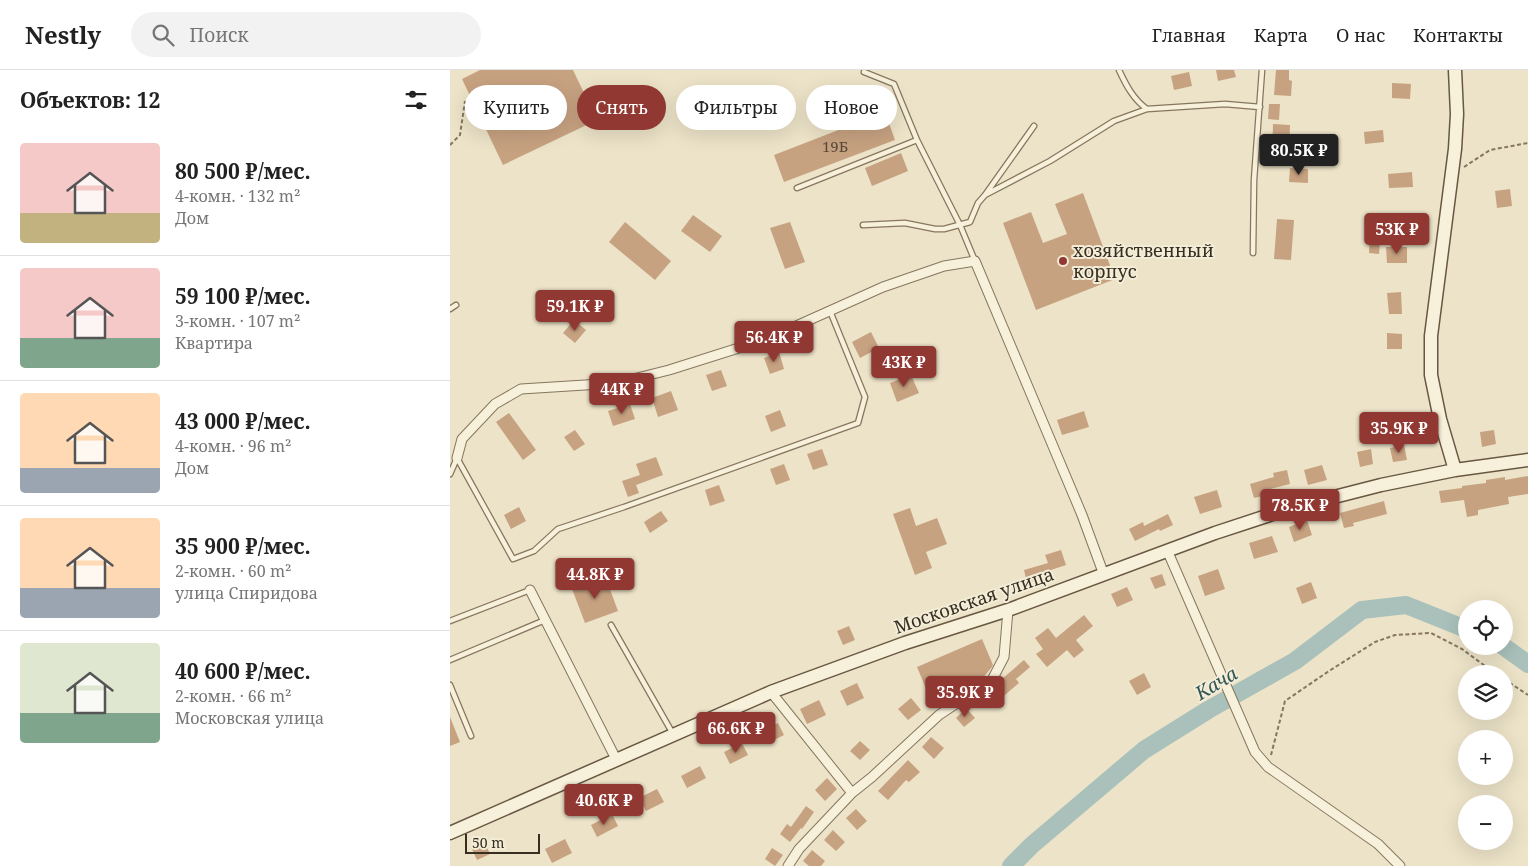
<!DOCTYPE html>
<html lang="ru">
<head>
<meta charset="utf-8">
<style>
  body { margin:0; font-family:"Noto Serif",serif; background:#f2f2f2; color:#222; height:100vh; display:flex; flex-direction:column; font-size:19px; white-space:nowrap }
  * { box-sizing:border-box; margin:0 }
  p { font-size:16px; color:#767676 }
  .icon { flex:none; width:28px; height:28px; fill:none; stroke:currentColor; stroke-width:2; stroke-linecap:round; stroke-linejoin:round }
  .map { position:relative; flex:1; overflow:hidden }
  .side { display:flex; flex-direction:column; background:#fff; width:450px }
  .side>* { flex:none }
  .guide { position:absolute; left:15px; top:15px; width:475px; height:45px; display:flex; gap:10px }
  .fabs { position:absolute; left:1008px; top:530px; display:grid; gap:10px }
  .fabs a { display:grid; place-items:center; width:55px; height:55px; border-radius:50%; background:#fff; box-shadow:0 5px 20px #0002; font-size:25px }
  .scale { position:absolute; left:15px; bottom:12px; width:75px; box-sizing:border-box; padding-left:5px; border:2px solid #382d21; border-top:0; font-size:14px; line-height:18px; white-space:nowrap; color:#382d21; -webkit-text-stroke:4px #f3edd7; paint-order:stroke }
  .price { position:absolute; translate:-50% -42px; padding:0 11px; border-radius:5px; background:#913832; color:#fff; font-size:16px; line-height:32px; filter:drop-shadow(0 1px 2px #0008) }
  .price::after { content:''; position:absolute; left:50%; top:30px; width:15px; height:11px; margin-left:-8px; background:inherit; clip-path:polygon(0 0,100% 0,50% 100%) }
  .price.active { background:#222; color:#fff }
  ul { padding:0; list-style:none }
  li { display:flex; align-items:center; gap:15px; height:125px; padding:0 20px }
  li+li { border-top:1px solid #e0e0e0 }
  li span { display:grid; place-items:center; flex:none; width:140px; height:100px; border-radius:5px; color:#555 }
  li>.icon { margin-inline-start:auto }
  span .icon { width:60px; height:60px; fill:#fffc; stroke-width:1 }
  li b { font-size:21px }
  h2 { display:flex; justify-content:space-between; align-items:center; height:60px; padding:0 20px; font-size:21px }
  .pill { padding:0 18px; border-radius:22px; background:#fff; box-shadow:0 5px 20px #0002; font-size:18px; line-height:45px }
  .pill.active { background:#913832; color:#fff }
  header { display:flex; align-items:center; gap:30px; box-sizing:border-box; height:70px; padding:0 25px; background:#fff; border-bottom:1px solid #e0e0e0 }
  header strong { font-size:24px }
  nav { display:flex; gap:28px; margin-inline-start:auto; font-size:18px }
  .search { width:350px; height:45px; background:#f2f2f2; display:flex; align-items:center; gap:12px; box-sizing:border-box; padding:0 18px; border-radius:28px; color:#767676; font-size:19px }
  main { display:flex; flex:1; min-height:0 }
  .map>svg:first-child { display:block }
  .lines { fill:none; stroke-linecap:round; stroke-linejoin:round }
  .river { stroke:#a9c0bb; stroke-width:18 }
  .building { fill:#c7a281 }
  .lane-casing { stroke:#86765e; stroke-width:7 }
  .street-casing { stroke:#86765e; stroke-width:11 }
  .secondary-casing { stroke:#685741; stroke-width:15 }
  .path { stroke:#86765e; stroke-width:2; stroke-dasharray:4 2.5; stroke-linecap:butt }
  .lane { stroke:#f7f0db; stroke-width:4.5 }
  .street { stroke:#f7f0db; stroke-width:9 }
  .secondary { stroke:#f7f0db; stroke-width:12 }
  .poi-dot { fill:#913832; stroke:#f3edd7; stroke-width:2 }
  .labels { text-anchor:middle; stroke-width:4; stroke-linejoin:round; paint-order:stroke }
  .number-label { font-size:15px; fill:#5c4a39 }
  .poi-label { font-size:18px; fill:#382d21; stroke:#f3edd7; text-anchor:start }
  .street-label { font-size:18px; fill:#382d21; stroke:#f3edd7 }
  .water-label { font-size:19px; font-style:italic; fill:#315656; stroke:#f3edd7 }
</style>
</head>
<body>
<header>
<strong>Nestly</strong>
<div class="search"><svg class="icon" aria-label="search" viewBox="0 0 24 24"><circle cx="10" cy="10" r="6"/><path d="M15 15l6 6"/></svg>Поиск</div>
<nav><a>Главная</a><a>Карта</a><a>О нас</a><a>Контакты</a></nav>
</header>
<main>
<section class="side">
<h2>Объектов: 12<svg class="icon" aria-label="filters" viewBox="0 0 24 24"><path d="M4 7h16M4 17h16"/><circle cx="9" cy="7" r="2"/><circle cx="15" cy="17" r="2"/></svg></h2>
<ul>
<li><span style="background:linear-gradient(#f6c9c9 70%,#c2b280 0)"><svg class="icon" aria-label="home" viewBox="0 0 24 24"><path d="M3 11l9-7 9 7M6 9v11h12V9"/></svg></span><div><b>80 500 ₽/мес.</b><p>4-комн. · 132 m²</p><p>Дом</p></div></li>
<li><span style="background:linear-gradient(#f6c9c9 70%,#7fa58c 0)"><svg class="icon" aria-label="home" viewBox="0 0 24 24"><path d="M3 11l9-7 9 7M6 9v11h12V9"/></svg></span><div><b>59 100 ₽/мес.</b><p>3-комн. · 107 m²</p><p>Квартира</p></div></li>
<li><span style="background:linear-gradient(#ffd9b3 75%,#9aa5b1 0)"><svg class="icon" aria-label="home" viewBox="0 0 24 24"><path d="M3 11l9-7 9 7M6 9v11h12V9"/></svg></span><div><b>43 000 ₽/мес.</b><p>4-комн. · 96 m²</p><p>Дом</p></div></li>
<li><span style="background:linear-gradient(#ffd9b3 70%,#9aa5b1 0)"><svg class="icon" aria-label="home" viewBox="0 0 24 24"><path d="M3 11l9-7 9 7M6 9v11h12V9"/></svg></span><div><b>35 900 ₽/мес.</b><p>2-комн. · 60 m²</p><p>улица Спиридова</p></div></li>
<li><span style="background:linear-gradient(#dfe7d0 70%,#7fa58c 0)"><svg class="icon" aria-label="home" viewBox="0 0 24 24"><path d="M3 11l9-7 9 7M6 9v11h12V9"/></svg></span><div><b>40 600 ₽/мес.</b><p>2-комн. · 66 m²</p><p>Московская улица</p></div></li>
</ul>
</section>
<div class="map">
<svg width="1078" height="796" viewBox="0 0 1078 796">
  <rect width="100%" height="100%" fill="#ece3c8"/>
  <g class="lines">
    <path class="river" d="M1053 576 1078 594
      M561 796 582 775 694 680 758 640 845 591 912 540 956 535 1016 559"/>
  </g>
  <path class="building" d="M30 0H123L147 50 53 95 12 9Z
    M766 0H784L786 7 768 11Z
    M826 0H839V10L842 11 841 26 824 25Z
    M739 2 742 16 724 20 721 6Z
    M942 13 961 14 960 29 942 28Z
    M819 34H830L829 50 818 49Z
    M435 42 445 70 334 112 324 85Z
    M823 54 840 55 839 92 822 91Z
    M933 60 934 72 915 74 914 62Z
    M451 83 458 101 422 116 415 98Z
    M840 98 858 99V113L839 112Z
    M962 102 963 117 939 118 938 104Z
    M1060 119 1062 136 1047 138 1045 121Z
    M633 123 665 209 586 240 553 153 581 142 593 173 617 164 605 134Z
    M243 145 272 166 260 182 231 161Z
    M827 149 844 150 841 190 824 189Z
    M175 152 221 191 205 210 159 172Z
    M340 152 355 192 335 199 320 158Z
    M920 161 931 162 929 184 919 183Z
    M936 177H957V193H937Z
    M951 222 952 244H939L937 223Z
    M124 250 136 260 125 273 113 263Z
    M421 262 429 278 410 288 402 272Z
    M937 263 952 264V279H937Z
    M329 282 334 299 320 304 314 288Z
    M271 300 277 316 262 321 256 305Z
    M461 305 469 323 447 332 440 313Z
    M221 321 228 340 208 347 202 328Z
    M180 334 185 349 163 356 158 341Z
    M330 340 336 356 321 362 315 346Z
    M634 341 639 357 612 365 607 350Z
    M59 343 86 380 73 390 46 352Z
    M940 352 942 366 926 369 925 354Z
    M125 360 135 374 124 381 114 367Z
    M1044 360 1046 374 1032 377 1030 362Z
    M954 375 957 390 943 392 940 378Z
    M372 379 378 395 363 400 357 384Z
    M921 379 923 394 910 397 907 382Z
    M206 387 213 405 186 415 189 423 178 427 172 411 190 405 186 394Z
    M334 394 340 410 326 415 320 399Z
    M872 395 877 410 858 415 854 400Z
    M837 400 840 414 816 420 817 425 804 428 800 414 824 407 823 403Z
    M1078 406V424L1058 427 1059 434 1028 440V445L1017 447 1014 430 991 433 989 421 1012 418V416L1036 413V410L1055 407V410Z
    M269 415 275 431 260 436 255 420Z
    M767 420 772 437 750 444 744 427Z
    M934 431 937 444 903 453 904 456 894 458 890 443Z
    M69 437 76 451 61 459 54 445Z
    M460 438 466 456 487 448 497 474 476 482 482 498 465 505 443 444Z
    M211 441 218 451 200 463 194 452Z
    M718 444 723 455 710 461 709 459 685 471 679 459 693 452 694 456Z
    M857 450 862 465 844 472 839 457Z
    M822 466 828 482 804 489 799 473Z
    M611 480 616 495 589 504 590 509 577 513 574 500 598 493 595 485Z
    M768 499 775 519 755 526 748 506Z
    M712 504 716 515 705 519 700 508Z
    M155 506 168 541 135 553 122 519Z
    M861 512 867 528 852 534 846 518Z
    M677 517 683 530 667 537 661 524Z
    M634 545 643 556 626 570 634 580 624 588 617 580 597 597 586 584 593 579 585 568 598 558 606 568Z
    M399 556 405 570 393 575 387 561Z
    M532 569 543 595 542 597 531 610 522 616 482 633 467 597Z
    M574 590 580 597 566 609 569 613 541 637 532 626Z
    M694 603 701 617 687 625 679 611Z
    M407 613 414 628 397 636 390 621Z
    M461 628 471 640 458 650 448 639Z
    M369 630 376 645 357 654 350 639Z
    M516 638 525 648 514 657 506 648Z
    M0 647 10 672 0 676Z
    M328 653 334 665 316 674 310 662Z
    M481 667 494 678 484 689 472 677Z
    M410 671 420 680 410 690 400 681Z
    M292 673 298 685 280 694 274 682Z
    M458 690 470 702 459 712 456 710 438 730 428 721Z
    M250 696 256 708 237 718 231 706Z
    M377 708 387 719 375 731 365 720Z
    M207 719 214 732 196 741 189 728Z
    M356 736 364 742 352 759 351 758 340 772 330 764 337 754 341 757Z
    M406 739 417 751 407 760 396 748Z
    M162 744 168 756 147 767 141 755Z
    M383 760 395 772 386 781 374 770Z
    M115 769 122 783 102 793 95 779Z
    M34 771 40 784 27 790 21 777Z
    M322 778 333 785 325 796 315 789Z
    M362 780 375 791 371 796H359L353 791Z"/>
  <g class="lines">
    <g class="lane-casing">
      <path id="lane" d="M669 0C676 15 683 29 697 39
        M414 2 444 14 467 70 510 155 525 191
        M347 118 467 70
        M535 125 600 91 664 51 697 39 775 34 810 37
        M413 155 455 153 485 159H494L520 152 528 133 535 125 584 56
        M803 183 804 110 812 0
        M0 239 6 235
        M7 388 63 489 84 481 108 459 174 437 408 353 415 327 380 241
        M0 404 7 388
        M0 551 80 520
        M161 555 223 664
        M0 590 95 550
        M0 615 21 666"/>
    </g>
    <g class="street-casing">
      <path id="street" d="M7 388 12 369 45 334 71 319 167 313 219 300 317 269 433 217 494 196 525 191 632 445 654 505
        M717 480 805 682 818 697 928 774 950 796
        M80 520 166 689
        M321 622 402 723
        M338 796 349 779 402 723 422 707 489 645 542 610 554 587 558 540"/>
    </g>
    <g class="secondary-casing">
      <path id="secondary" d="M1005 400 990 349 981 305V266L1005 79 1007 44 1005 0
        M0 763 321 622 455 573 558 540 765 463 841 438 931 415 1005 400 1078 390"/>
    </g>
    <path class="path" d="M0 75 10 65 15 31
      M1014 97 1040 80 1078 73
      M1054 609 1078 625
      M821 685 835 631 879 601 925 572 945 565 981 563 1012 579 1046 604"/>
    <use href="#lane" class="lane"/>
    <use href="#street" class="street"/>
    <use href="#secondary" class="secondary"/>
  </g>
  <circle class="poi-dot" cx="613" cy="191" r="5"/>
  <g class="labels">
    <g class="number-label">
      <text x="385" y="82">19Б</text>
    </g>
    <g class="poi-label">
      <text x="623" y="187">хозяйственный<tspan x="623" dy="21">корпус</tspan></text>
    </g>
    <g class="street-label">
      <text transform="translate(524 531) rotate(-19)" y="6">Московская улица</text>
    </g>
    <g class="water-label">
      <text transform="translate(766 613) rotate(-31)" y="7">Кача</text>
    </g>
  </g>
</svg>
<div class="fabs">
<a><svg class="icon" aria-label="locate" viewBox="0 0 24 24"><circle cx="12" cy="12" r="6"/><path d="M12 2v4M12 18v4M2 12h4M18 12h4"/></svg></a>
<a><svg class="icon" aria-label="layers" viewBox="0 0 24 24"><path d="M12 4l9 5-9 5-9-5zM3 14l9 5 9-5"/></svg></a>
<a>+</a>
<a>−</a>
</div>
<div class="scale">50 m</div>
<b class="price active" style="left:849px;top:106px">80.5K ₽</b>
<b class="price" style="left:947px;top:185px">53K ₽</b>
<b class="price" style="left:125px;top:262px">59.1K ₽</b>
<b class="price" style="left:324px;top:293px">56.4K ₽</b>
<b class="price" style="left:454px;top:318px">43K ₽</b>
<b class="price" style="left:172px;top:345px">44K ₽</b>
<b class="price" style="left:949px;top:384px">35.9K ₽</b>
<b class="price" style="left:850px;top:461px">78.5K ₽</b>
<b class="price" style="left:145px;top:530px">44.8K ₽</b>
<b class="price" style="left:515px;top:648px">35.9K ₽</b>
<b class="price" style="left:286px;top:684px">66.6K ₽</b>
<b class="price" style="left:154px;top:756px">40.6K ₽</b>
<div class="guide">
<a class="pill">Купить</a>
<a class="pill active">Снять</a>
<a class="pill">Фильтры</a>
<a class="pill">Новое</a>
</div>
</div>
</main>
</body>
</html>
